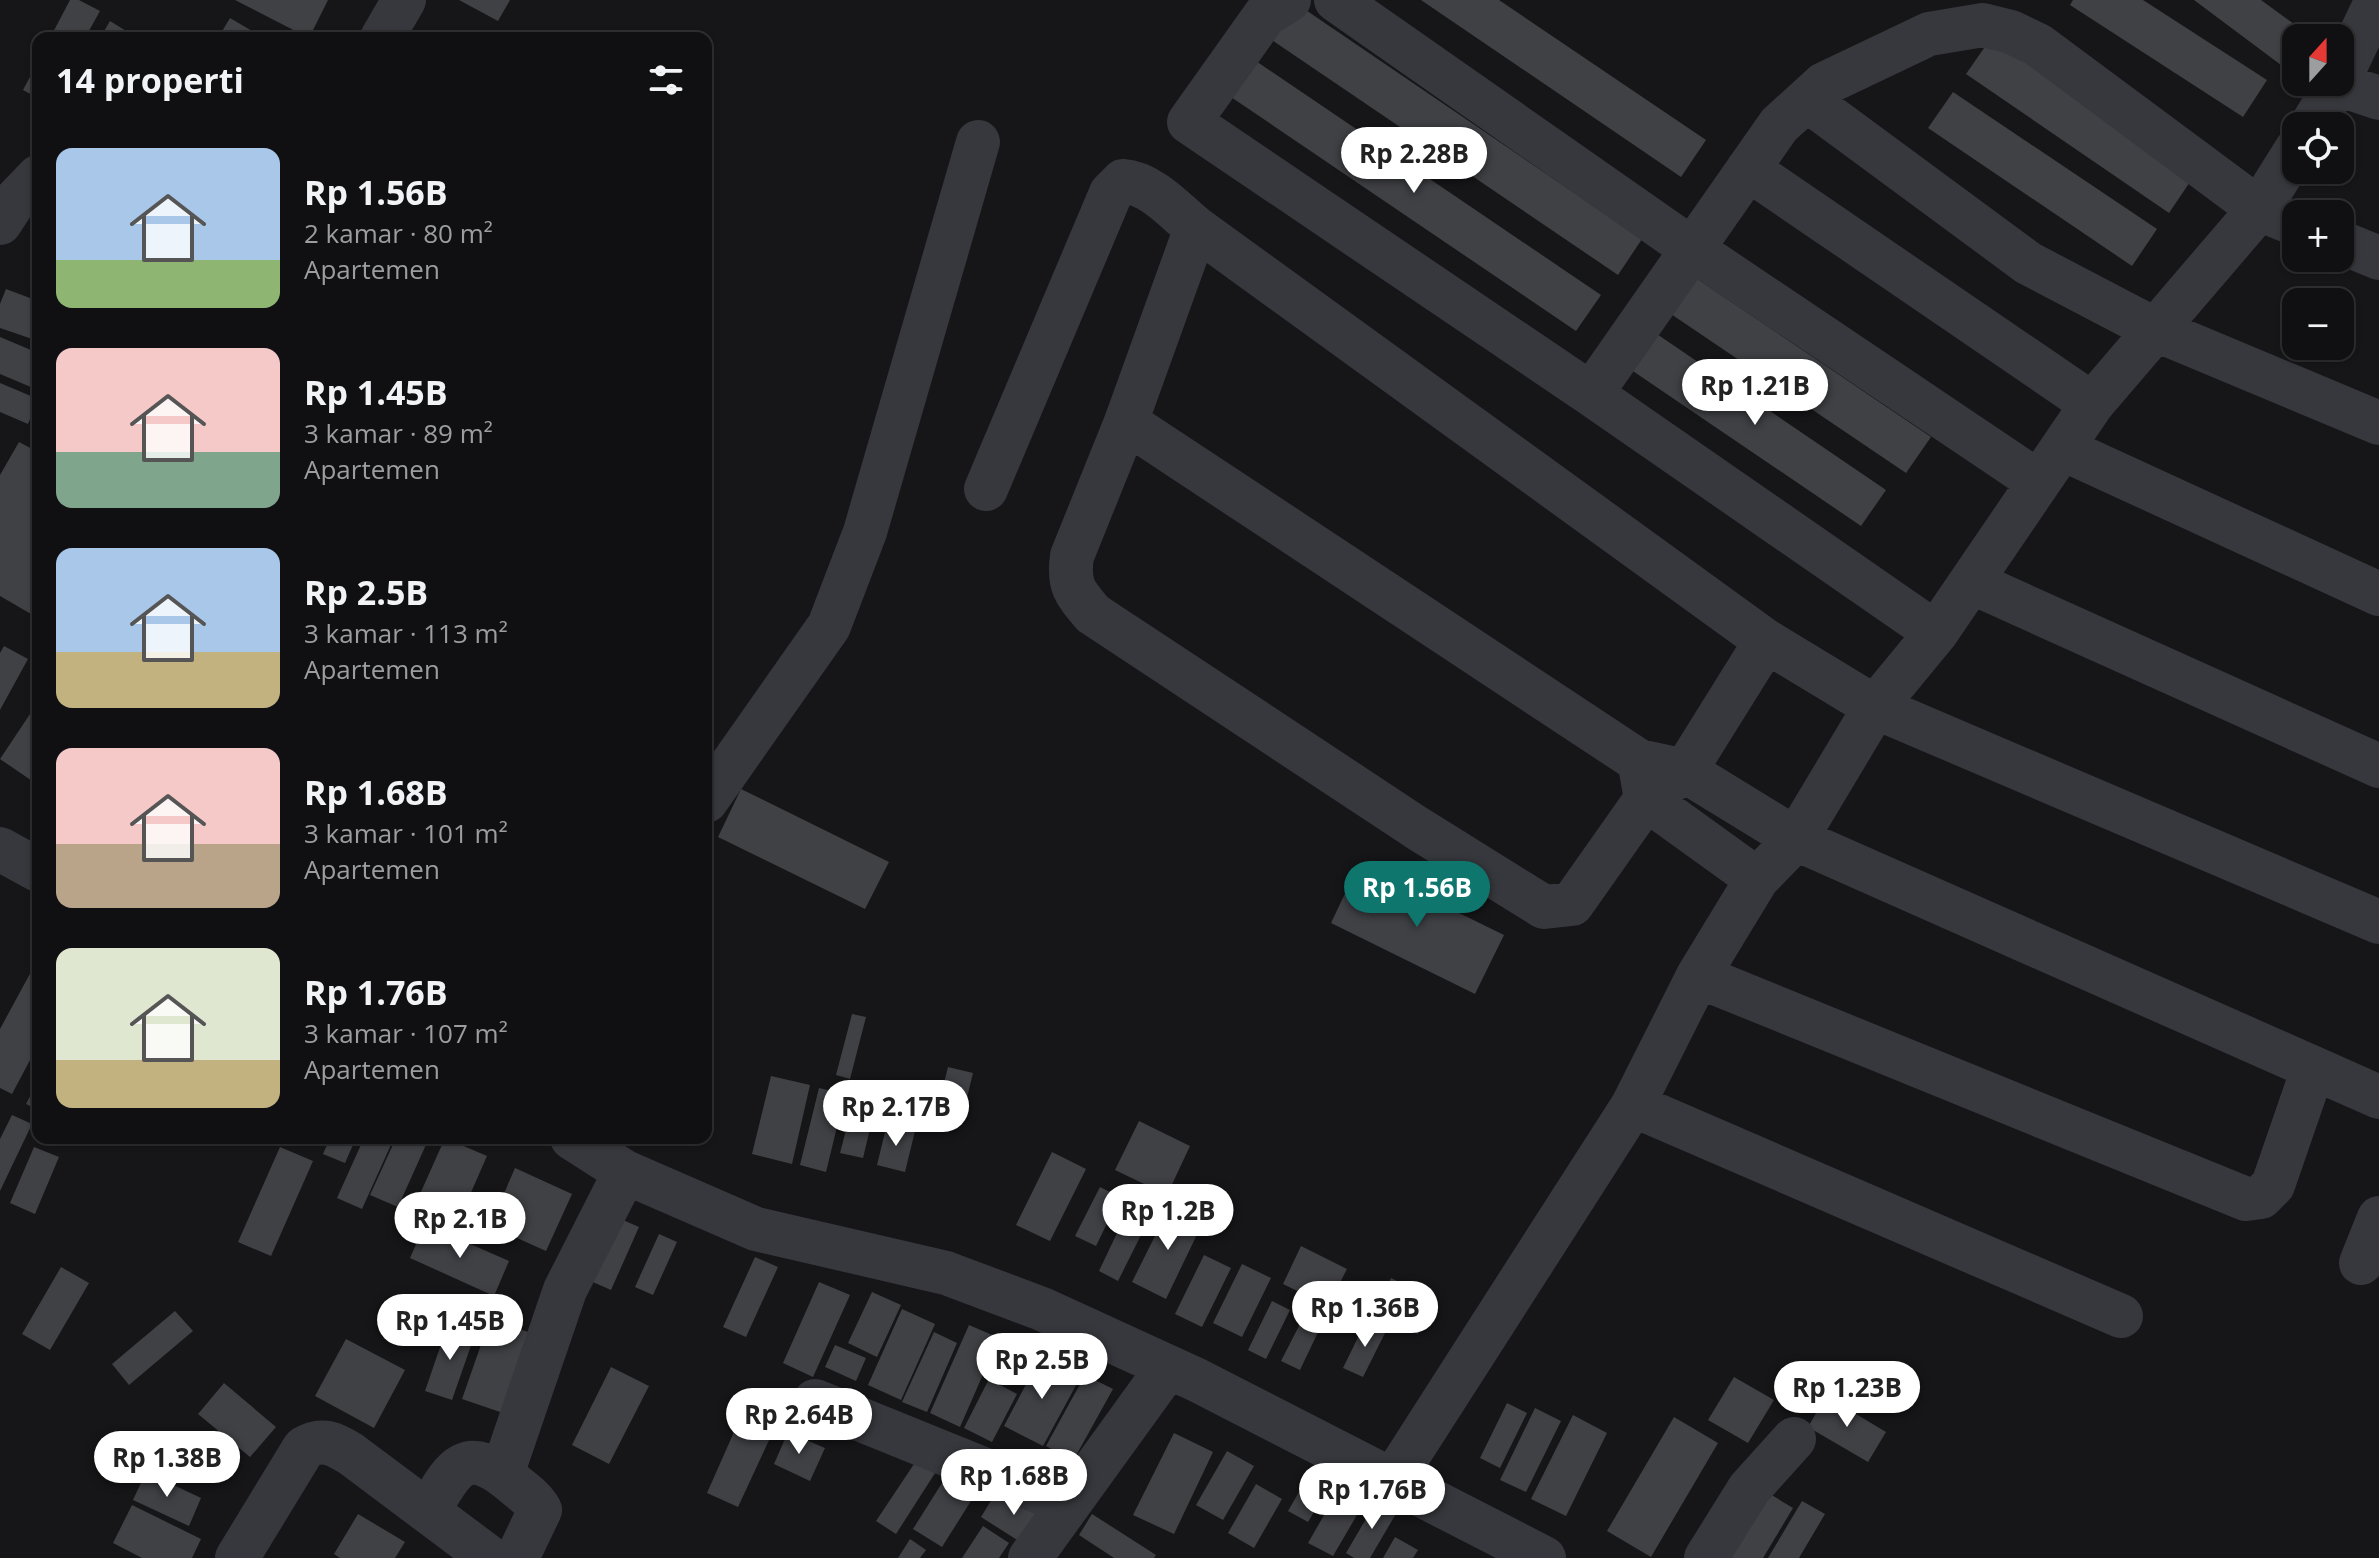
<!DOCTYPE html>
<html lang="id">
<head>
<meta charset="utf-8">
<style>
  body { margin:0; font-family:"Open Sans",sans-serif; background:#19191b; color:#f1f3f6; height:100vh; display:flex; flex-direction:column; font-size:30px; white-space:nowrap }
  * { box-sizing:border-box; margin:0 }
  p { font-size:26px; color:#9c9d9f }
  .icon { flex:none; width:44px; height:44px; fill:none; stroke:currentColor; stroke-width:2; stroke-linecap:round; stroke-linejoin:round }
  .map { position:relative; flex:1; overflow:hidden }
  .sheet { position:absolute; left:32px; top:32px; width:680px; height:1112px; display:flex; flex-direction:column; background:#101012; border-radius:16px; box-shadow:0 2px 6px #0004,0 0 0 2px #303032 }
  .sheet>* { flex:none }
  .needle { width:52px; rotate:21deg }
  .controls { position:absolute; left:2282px; top:24px; display:grid; gap:16px }
  .controls a { display:grid; place-items:center; width:72px; height:72px; border-radius:16px; background:#101012; box-shadow:0 2px 6px #0004,0 0 0 2px #303032; font-size:40px }
  .price { position:absolute; translate:-50% -68px; padding:0 18px; border-radius:28px; background:#fff; color:#222; font-size:26px; line-height:52px; filter:drop-shadow(0 2px 4px #0008) }
  .price::after { content:''; position:absolute; left:50%; top:48px; width:24px; height:18px; margin-left:-12px; background:inherit; clip-path:polygon(0 0,100% 0,50% 100%) }
  .price.active { background:#0f766e; color:#fff }
  ul { padding:0; list-style:none }
  li { display:flex; align-items:center; gap:24px; height:200px; padding:0 24px }
  li span { display:grid; place-items:center; flex:none; width:224px; height:160px; border-radius:16px; color:#555 }
  li>.icon { margin-inline-start:auto }
  span .icon { width:96px; height:96px; fill:#fffc; stroke-width:1 }
  li b { font-size:34px }
  h2 { display:flex; justify-content:space-between; align-items:center; height:96px; padding:0 24px; font-size:34px }
  .map>svg:first-child { display:block }
  .building { fill:#404145 }
  .lines { fill:none; stroke-linecap:round; stroke-linejoin:round }
  .street { stroke:#37383d; stroke-width:44 }
</style>
</head>
<body>
<div class="map">
<svg width="2379" height="1558" viewBox="0 0 2379 1558">
  <rect width="100%" height="100%" fill="#161618"/>
  <path class="building" d="M70 0H79L100 11 85 38H50Z
    M235 0H328L309 38Z
    M459 0H510L498 21Z
    M1421 0H1499L1706 140 1681 177Z
    M2073 0H2143L2267 80 2243 117 2070 5Z
    M2194 0H2261L2305 32 2301 38H2296V45L2281 65Z
    M1294 2 1642 239 1618 275 1269 38Z
    M230 18 264 38H218Z
    M110 21 131 34 129 38H100Z
    M1991 38 2194 176 2169 213 1966 74Z
    M1253 59 1601 295 1576 331 1228 95Z
    M38 62V98L23 90Z
    M1953 92 2157 229 2132 266 1928 128Z
    M1693 276 1931 437 1906 473 1668 312Z
    M6 289 38 301V341L0 328V304Z
    M1648 328 1886 490 1861 526 1624 365Z
    M0 337 38 353V390L0 374Z
    M0 383 38 399 28 424 0 412Z
    M19 442 38 452V618L0 596V475Z
    M4 646 28 659 0 710V653Z
    M38 702V785L0 759Z
    M741 789 889 862 865 909 718 837Z
    M1359 864 1504 935 1475 994 1331 923Z
    M32 970 38 973V1045L12 1094 0 1088V1029Z
    M852 1014 866 1017 850 1079 836 1075Z
    M948 1067 973 1073 961 1122 936 1115Z
    M771 1076 810 1085 792 1164 752 1154Z
    M38 1081V1110L26 1104Z
    M890 1087 924 1095 918 1120 884 1112Z
    M819 1088 845 1094 826 1172 800 1165Z
    M853 1103 875 1108 863 1158 840 1153Z
    M12 1115 32 1124 0 1191V1139Z
    M1139 1121 1190 1146 1167 1195 1115 1170Z
    M887 1124 915 1131 905 1172 877 1165Z
    M330 1138H356L345 1163 323 1154Z
    M364 1138H394L362 1209 337 1198Z
    M396 1138H429L398 1207 370 1195Z
    M445 1138 487 1156 462 1213 420 1194Z
    M34 1147 59 1157 35 1214 10 1203Z
    M280 1147 313 1161 271 1256 238 1242Z
    M1052 1152 1086 1169 1050 1241 1016 1225Z
    M515 1168 572 1194 546 1251 490 1226Z
    M1100 1187 1120 1197 1096 1246 1075 1236Z
    M1170 1206 1203 1222 1166 1299 1132 1282Z
    M1127 1212 1147 1223 1118 1281 1099 1271Z
    M607 1213 639 1227 611 1290 579 1276Z
    M425 1224 509 1261 494 1296 410 1258Z
    M659 1234 677 1242 653 1295 635 1287Z
    M1301 1246 1347 1269 1328 1306 1283 1284Z
    M1204 1255 1231 1268 1202 1327 1175 1314Z
    M755 1257 778 1267 746 1337 723 1327Z
    M1242 1264 1271 1278 1242 1337 1213 1323Z
    M61 1267 89 1283 50 1350 22 1334Z
    M1391 1278 1435 1299 1418 1334 1374 1313Z
    M819 1282 850 1295 813 1377 783 1363Z
    M872 1292 901 1305 877 1357 848 1343Z
    M1272 1301 1290 1310 1266 1359 1248 1350Z
    M902 1309 935 1324 901 1400 868 1385Z
    M175 1311 193 1331 129 1385 112 1364Z
    M490 1319 531 1333 503 1413 462 1399Z
    M1302 1320 1320 1328 1300 1370 1281 1361Z
    M1366 1321 1386 1331 1363 1377 1343 1368Z
    M448 1324 475 1334 452 1400 425 1391Z
    M969 1325 999 1338 960 1427 930 1413Z
    M934 1332 957 1343 927 1412 902 1402Z
    M346 1339 405 1370 374 1428 315 1396Z
    M835 1345 866 1358 856 1381 825 1367Z
    M1041 1356 1081 1376 1043 1446 1004 1426Z
    M611 1367 649 1386 609 1464 572 1445Z
    M1085 1375 1113 1389 1073 1461 1046 1446Z
    M1734 1377 1774 1400 1748 1443 1708 1420Z
    M989 1379 1017 1394 992 1442 964 1428Z
    M224 1383 276 1427 250 1457 198 1414Z
    M1826 1396 1886 1432 1868 1462 1808 1427Z
    M1507 1403 1527 1413 1500 1468 1480 1458Z
    M1535 1408 1561 1421 1526 1492 1500 1480Z
    M1573 1415 1607 1433 1566 1516 1531 1499Z
    M1674 1417 1718 1443 1651 1557 1607 1531Z
    M738 1423 770 1438 738 1507 707 1493Z
    M788 1432 825 1448 810 1481 774 1464Z
    M1174 1433 1213 1452 1174 1534 1133 1515Z
    M1227 1451 1254 1466 1223 1520 1196 1505Z
    M918 1458 937 1470 896 1534 876 1521Z
    M146 1472 201 1498 189 1526 133 1500Z
    M1310 1473 1330 1485 1308 1522 1288 1511Z
    M947 1475 976 1493 942 1547 913 1529Z
    M1343 1482 1368 1496 1333 1556 1308 1543Z
    M1256 1484 1282 1499 1254 1548 1228 1533Z
    M1000 1486 1048 1517 1028 1547 981 1517Z
    M1765 1491 1793 1508 1763 1558H1726Z
    M1377 1500 1397 1512 1370 1558H1354L1346 1553Z
    M1802 1501 1825 1514 1799 1558H1768Z
    M132 1505 201 1539 192 1558H142L113 1543Z
    M358 1514 405 1542 395 1558H340L334 1554Z
    M1092 1514 1156 1555 1154 1558H1114L1079 1535Z
    M983 1526 1009 1543 999 1558H962Z
    M1395 1537 1418 1550 1413 1558H1383Z
    M910 1539 926 1550 920 1558H898Z"/>
  <g class="lines">
    <path class="street" d="M1289 0 1265 15 1189 122 1591 394 1936 633
      M1336 0 1692 249 2037 481
      M382 38 404 0
      M2340 78 2377 0
      M2337 84 2379 98
      M1807 100 2028 263 2154 329 2379 423
      M2311 126 2338 82
      M1748 169 2092 404
      M0 223 13 203 38 177
      M1196 228 1126 422 1072 556C1068 585 1074 592 1093 614L1417 828 1544 907 1572 904 1646 799 1685 771 1766 641
      M2340 242 2379 258
      M1591 394 1779 125 1824 84 1929 34 1983 25 2011 32 2038 45 2259 209 2296 224
      M1126 422 1639 761 1685 771 1796 839 2379 1097
      M2063 449 2379 594
      M986 489 1111 193 1123 181C1151 183 1175 211 1196 228L1766 641 1875 707 2379 922
      M1971 582 2379 766
      M1641 771 1646 799 1757 879
      M706 801 829 626 865 532 978 142
      M0 849 38 870
      M1698 976 2246 1199 2261 1197 2273 1185 2313 1069
      M1633 1105 2121 1316
      M572 1138 625 1172 756 1229 946 1273 1042 1309 1197 1380 1544 1558
      M2361 1263 2379 1218
      M815 1401 1069 1504
      M502 1474 565 1290 625 1172
      M1392 1481 1633 1105 1698 976 1757 879 1796 839 1875 707 1936 633 2092 404 2259 209 2296 150
      M429 1510C451 1473 463 1443 508 1479 519 1489 533 1497 540 1510L517 1558
      M237 1558 304 1448C322 1437 335 1444 351 1454L490 1558
      M1030 1558 1168 1367
      M1706 1558 1749 1489 1794 1439"/>
  </g>
</svg>
<div class="controls">
<a><svg class="needle" viewBox="-14 -14 28 28"><path d="M0-13l5 13h-10z" fill="#e53935"/><path d="M0 13l5-13h-10z" fill="#9c9d9f"/></svg></a>
<a><svg class="icon" aria-label="locate" viewBox="0 0 24 24"><circle cx="12" cy="12" r="6"/><path d="M12 2v4M12 18v4M2 12h4M18 12h4"/></svg></a>
<a>+</a>
<a>−</a>
</div>
<b class="price" style="left:1414px;top:195px">Rp 2.28B</b>
<b class="price" style="left:1755px;top:427px">Rp 1.21B</b>
<b class="price active" style="left:1417px;top:929px">Rp 1.56B</b>
<b class="price" style="left:896px;top:1148px">Rp 2.17B</b>
<b class="price" style="left:1168px;top:1252px">Rp 1.2B</b>
<b class="price" style="left:460px;top:1260px">Rp 2.1B</b>
<b class="price" style="left:1365px;top:1349px">Rp 1.36B</b>
<b class="price" style="left:450px;top:1362px">Rp 1.45B</b>
<b class="price" style="left:1042px;top:1401px">Rp 2.5B</b>
<b class="price" style="left:1847px;top:1429px">Rp 1.23B</b>
<b class="price" style="left:799px;top:1456px">Rp 2.64B</b>
<b class="price" style="left:167px;top:1499px">Rp 1.38B</b>
<b class="price" style="left:1014px;top:1517px">Rp 1.68B</b>
<b class="price" style="left:1372px;top:1531px">Rp 1.76B</b>
<section class="sheet">
<h2>14 properti<svg class="icon" aria-label="filters" viewBox="0 0 24 24"><path d="M4 7h16M4 17h16"/><circle cx="9" cy="7" r="2"/><circle cx="15" cy="17" r="2"/></svg></h2>
<ul>
<li><span style="background:linear-gradient(#a9c7e8 70%,#8fb573 0)"><svg class="icon" aria-label="home" viewBox="0 0 24 24"><path d="M3 11l9-7 9 7M6 9v11h12V9"/></svg></span><div><b>Rp 1.56B</b><p>2 kamar · 80 m²</p><p>Apartemen</p></div></li>
<li><span style="background:linear-gradient(#f6c9c9 65%,#7fa58c 0)"><svg class="icon" aria-label="home" viewBox="0 0 24 24"><path d="M3 11l9-7 9 7M6 9v11h12V9"/></svg></span><div><b>Rp 1.45B</b><p>3 kamar · 89 m²</p><p>Apartemen</p></div></li>
<li><span style="background:linear-gradient(#a9c7e8 65%,#c2b280 0)"><svg class="icon" aria-label="home" viewBox="0 0 24 24"><path d="M3 11l9-7 9 7M6 9v11h12V9"/></svg></span><div><b>Rp 2.5B</b><p>3 kamar · 113 m²</p><p>Apartemen</p></div></li>
<li><span style="background:linear-gradient(#f6c9c9 60%,#b9a48a 0)"><svg class="icon" aria-label="home" viewBox="0 0 24 24"><path d="M3 11l9-7 9 7M6 9v11h12V9"/></svg></span><div><b>Rp 1.68B</b><p>3 kamar · 101 m²</p><p>Apartemen</p></div></li>
<li><span style="background:linear-gradient(#dfe7d0 70%,#c2b280 0)"><svg class="icon" aria-label="home" viewBox="0 0 24 24"><path d="M3 11l9-7 9 7M6 9v11h12V9"/></svg></span><div><b>Rp 1.76B</b><p>3 kamar · 107 m²</p><p>Apartemen</p></div></li>
</ul>
</section>
</div>
</body>
</html>
